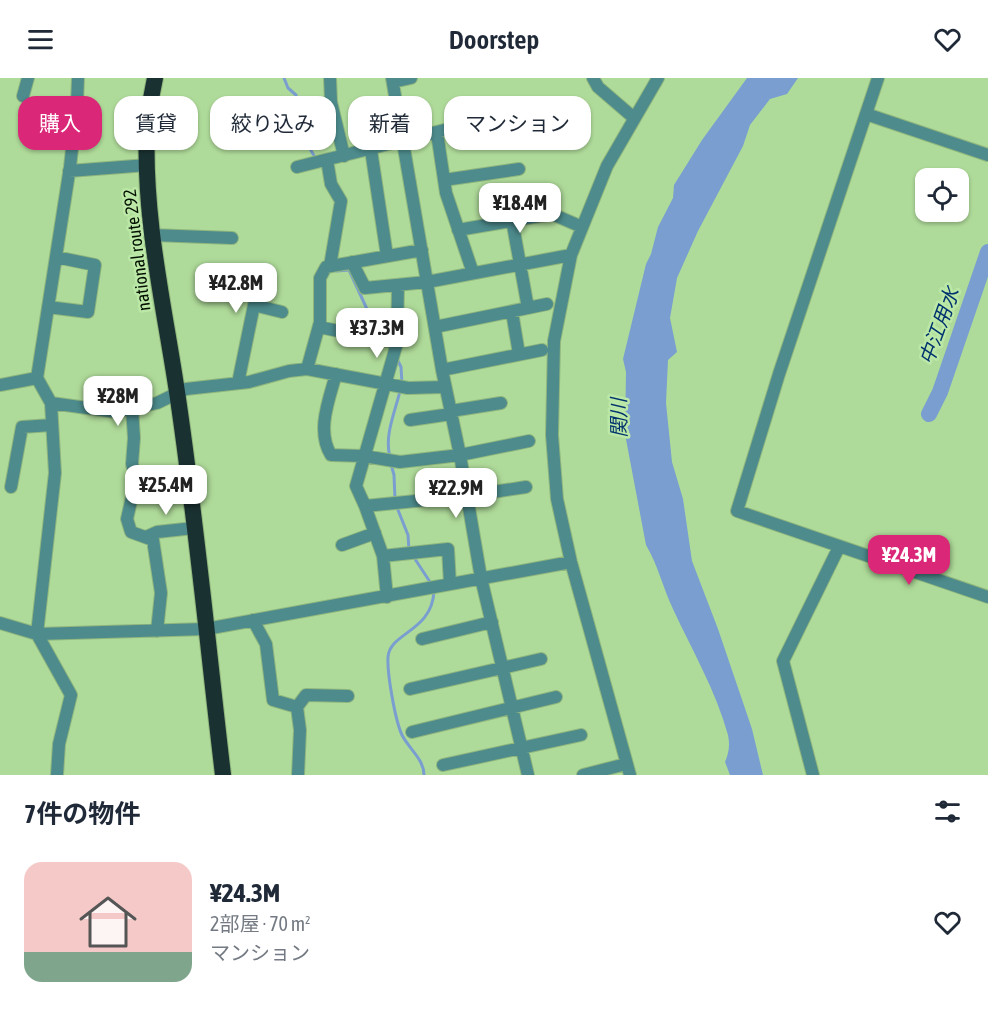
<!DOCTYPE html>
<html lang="ja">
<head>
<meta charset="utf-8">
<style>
  body { margin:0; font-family:"Asap Condensed","Noto Sans JP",sans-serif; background:#f2f2f3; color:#1f2937; height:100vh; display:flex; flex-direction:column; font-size:22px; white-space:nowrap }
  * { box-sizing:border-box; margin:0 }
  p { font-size:20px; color:#747a83 }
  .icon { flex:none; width:33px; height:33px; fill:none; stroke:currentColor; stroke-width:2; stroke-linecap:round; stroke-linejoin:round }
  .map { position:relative; height:697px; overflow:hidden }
  .side { display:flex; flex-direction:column; background:#fff; flex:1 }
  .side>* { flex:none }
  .banner { position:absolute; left:18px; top:18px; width:600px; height:54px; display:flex; gap:12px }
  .tools { position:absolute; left:915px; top:90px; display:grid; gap:12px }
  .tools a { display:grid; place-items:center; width:54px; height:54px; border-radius:12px; background:#fff; box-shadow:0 2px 4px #0004; font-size:30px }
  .price { position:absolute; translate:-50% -51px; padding:0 14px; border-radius:12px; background:#fff; color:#222; font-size:20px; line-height:39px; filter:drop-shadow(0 2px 3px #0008) }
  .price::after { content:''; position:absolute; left:50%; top:36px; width:18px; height:14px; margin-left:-9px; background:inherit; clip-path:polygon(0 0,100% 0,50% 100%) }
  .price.current { background:#db2777; color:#fff }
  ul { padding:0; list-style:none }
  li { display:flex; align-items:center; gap:18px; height:150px; padding:0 24px }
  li+li { border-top:2px solid #e0e1e3 }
  li span { display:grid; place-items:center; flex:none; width:168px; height:120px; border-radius:18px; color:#555 }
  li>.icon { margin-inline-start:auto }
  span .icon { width:72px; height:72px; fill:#fffc; stroke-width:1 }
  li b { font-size:26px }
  h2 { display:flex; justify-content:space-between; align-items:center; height:72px; padding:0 24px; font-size:26px }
  .pill { padding:0 21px; border-radius:18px; background:#fff; box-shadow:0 2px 4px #0004; font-size:21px; line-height:54px }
  .pill.current { background:#db2777; color:#fff }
  header { display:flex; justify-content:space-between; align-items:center; height:78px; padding:0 24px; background:#fff; font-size:27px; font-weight:600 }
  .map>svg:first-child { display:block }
  .water { fill:#799ecf }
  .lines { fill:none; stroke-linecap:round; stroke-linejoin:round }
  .stream { stroke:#799ecf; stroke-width:3 }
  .river { stroke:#799ecf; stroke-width:16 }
  .minor-casing { stroke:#90b67e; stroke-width:14 }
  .highway-casing { stroke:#90b67e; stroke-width:18 }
  .minor { stroke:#4d8b8c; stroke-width:12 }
  .highway { stroke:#1a3131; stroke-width:16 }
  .labels { text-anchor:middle; stroke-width:5; stroke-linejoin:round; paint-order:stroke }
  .street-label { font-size:18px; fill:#031000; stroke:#bce8a7 }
  .water-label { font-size:20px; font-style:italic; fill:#00336e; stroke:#bce8a7 }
</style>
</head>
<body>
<header><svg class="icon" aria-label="menu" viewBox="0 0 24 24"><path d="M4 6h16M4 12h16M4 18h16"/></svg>Doorstep<svg class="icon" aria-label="heart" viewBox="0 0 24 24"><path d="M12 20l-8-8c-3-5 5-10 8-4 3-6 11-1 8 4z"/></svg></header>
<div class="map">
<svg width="988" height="697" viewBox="0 0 988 697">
  <rect width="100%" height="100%" fill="#afdb9a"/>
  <path class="water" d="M747 0H798L787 16 770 21 750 47 743 68 698 153 677 200 670 240 677 274 668 282 666 325 672 384 683 421 692 483 718 551 752 651 763 697H730L725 684C729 674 730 668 728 657 716 613 692 572 673 531 663 510 658 487 646 467L625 356 626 294 623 281 646 186 651 176 658 149 673 120 674 107 702 62Z"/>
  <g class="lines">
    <path class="stream" d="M284 0 288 10 296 17 303 59 316 81
      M337 193 349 192 372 242 382 258
      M397 281 401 289 402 306
      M390 379C384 358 395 334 400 313
      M391 386 394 397 395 421
      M396 427 408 457 409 472
      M413 478 432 507
      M424 697C424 681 409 671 402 657 395 642 387 595 388 579 390 554 432 554 434 513"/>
    <path class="river" d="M929 336 940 314 988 174"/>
    <g class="minor-casing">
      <path id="minor" d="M330 0 331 24 344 78
        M392 0 442 292 460 377 481 500 528 697
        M593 0 598 9 634 40
        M878 0 779 296 737 433 988 519
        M393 4 411 0
        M23 18 28 0
        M866 36 988 77
        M437 55 446 115 473 195
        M371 72 387 178
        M327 82 331 106 341 123 330 188
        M297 89 492 40
        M69 93 148 87
        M444 102 519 91
        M512 142 528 230
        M458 152 552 136 582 149
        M152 157 232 160
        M352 184 365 210 427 204 571 177
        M48 229 88 234 95 187 56 179
        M512 234 519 276
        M319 249 397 265 398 207
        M435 249 547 226
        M397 265 356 408 365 428 467 418 526 409
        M307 291 320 244V200L326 189 422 172
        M442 292 542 272
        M336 296C329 322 316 353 331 377L364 378 400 384 460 377 529 363
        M238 305 254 227 282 234
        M0 307 37 300
        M51 325 116 334 157 325 186 311 249 304 289 293 307 291 408 310 445 309
        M132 330 134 360 132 386 136 401 127 441 131 454 153 462 161 515 157 553
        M451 333 501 325
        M410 342 451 336
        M11 409 22 349 52 347
        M365 428 383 478 387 519
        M146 459 157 454 194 450
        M342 467 375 455
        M383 478 448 471 450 506
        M253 542 266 566 273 622 297 629 300 652 298 697
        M0 545 37 556 206 551 571 484
        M422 561 492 544
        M410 611 541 581
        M297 629 306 617 348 618
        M412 654 556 619
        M443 687 581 657
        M57 697 59 666 71 617 37 556 55 395 51 325 37 300 70 89 77 26 78 0
        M583 697 626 686
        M630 697 571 484 557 421 552 357 554 263 571 177 607 88 658 0
        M813 697 783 583 839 469"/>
    </g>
    <g class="highway-casing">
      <path id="highway" d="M155 0C152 16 148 33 147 49 143 139 164 227 177 314 196 441 208 570 223 697"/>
    </g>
    <use href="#minor" class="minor"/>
    <use href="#highway" class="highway"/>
  </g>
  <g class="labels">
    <g class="street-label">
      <text transform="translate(137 172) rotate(-97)" y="6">national route 292</text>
    </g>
    <g class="water-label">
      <text transform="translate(939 248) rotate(-70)" y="7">中江用水</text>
      <text transform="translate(619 340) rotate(-91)" y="7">関川</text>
    </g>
  </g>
</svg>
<div class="tools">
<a><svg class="icon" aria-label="locate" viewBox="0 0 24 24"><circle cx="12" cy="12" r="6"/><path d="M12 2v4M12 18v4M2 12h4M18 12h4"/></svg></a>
</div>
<b class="price" style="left:520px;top:156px">¥18.4M</b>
<b class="price" style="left:236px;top:236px">¥42.8M</b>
<b class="price" style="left:377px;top:281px">¥37.3M</b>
<b class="price" style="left:118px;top:349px">¥28M</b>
<b class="price" style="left:166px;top:438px">¥25.4M</b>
<b class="price" style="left:456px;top:441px">¥22.9M</b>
<b class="price current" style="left:909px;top:508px">¥24.3M</b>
<div class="banner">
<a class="pill current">購入</a>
<a class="pill">賃貸</a>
<a class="pill">絞り込み</a>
<a class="pill">新着</a>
<a class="pill">マンション</a>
</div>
</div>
<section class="side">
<h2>7件の物件<svg class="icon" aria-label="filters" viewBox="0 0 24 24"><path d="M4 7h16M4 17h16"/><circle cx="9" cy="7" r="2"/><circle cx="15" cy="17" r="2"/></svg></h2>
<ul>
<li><span style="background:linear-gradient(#f6c9c9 75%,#7fa58c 0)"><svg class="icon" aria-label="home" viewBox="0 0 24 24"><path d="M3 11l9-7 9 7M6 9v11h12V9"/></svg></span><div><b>¥24.3M</b><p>2部屋 · 70 m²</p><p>マンション</p></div><svg class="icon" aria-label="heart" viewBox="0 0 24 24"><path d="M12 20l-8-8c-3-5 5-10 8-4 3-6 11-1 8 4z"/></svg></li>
</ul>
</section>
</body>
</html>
